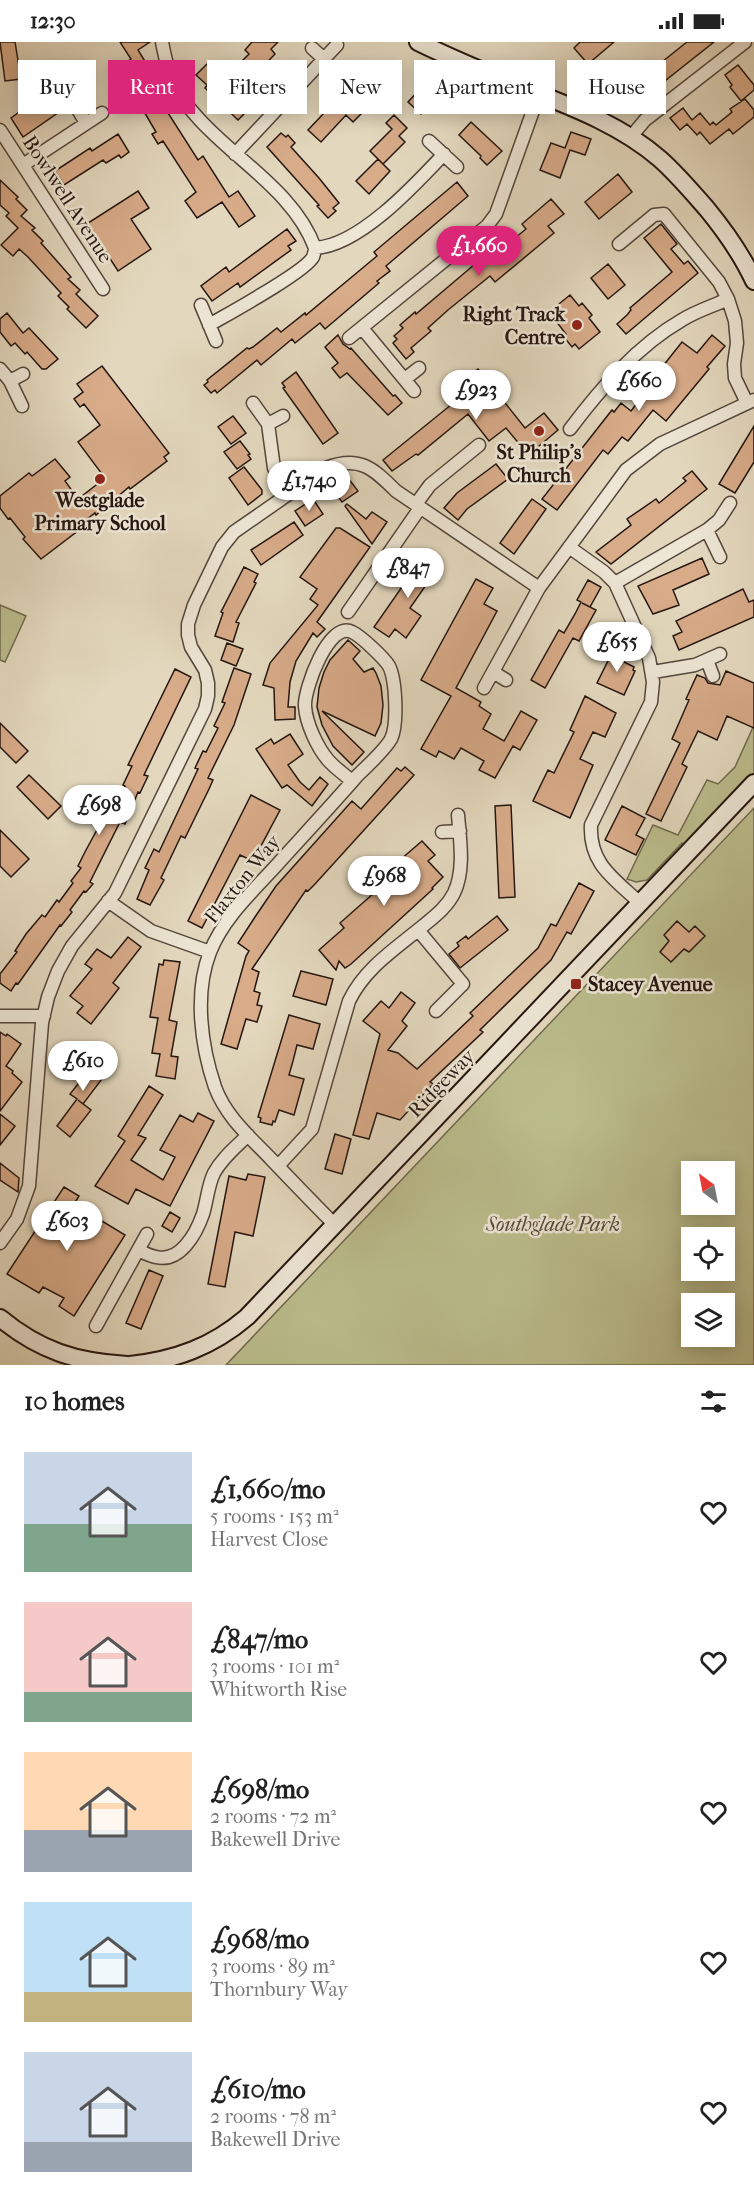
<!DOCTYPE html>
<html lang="en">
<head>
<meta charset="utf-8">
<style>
  body { margin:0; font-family:"IM FELL French Canon",serif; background:#f2f2f2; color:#222; height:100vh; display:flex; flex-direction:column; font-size:22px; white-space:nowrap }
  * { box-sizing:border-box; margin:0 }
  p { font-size:20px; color:#767676 }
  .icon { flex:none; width:33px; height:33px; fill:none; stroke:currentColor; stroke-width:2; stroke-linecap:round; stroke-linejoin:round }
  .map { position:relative; height:1323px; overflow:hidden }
  .details { display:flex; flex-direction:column; background:#fff; flex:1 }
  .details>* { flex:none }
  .banner { position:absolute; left:18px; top:18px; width:718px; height:54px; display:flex; gap:12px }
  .needle { width:39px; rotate:328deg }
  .fabs { position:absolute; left:681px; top:1119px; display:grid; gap:12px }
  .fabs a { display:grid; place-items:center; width:54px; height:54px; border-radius:0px; background:#fff; box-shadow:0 3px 15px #0003; font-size:30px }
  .price { position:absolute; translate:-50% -51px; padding:0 14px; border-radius:21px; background:#fff; color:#222; font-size:20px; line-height:39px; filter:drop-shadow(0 2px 3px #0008) }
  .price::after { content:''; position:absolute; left:50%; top:36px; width:18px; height:14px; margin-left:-9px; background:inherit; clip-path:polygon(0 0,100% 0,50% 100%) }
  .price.active { background:#db2777; color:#fff }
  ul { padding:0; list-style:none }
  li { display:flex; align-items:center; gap:18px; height:150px; padding:0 24px }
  li span { display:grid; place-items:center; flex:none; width:168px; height:120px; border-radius:0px; color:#555 }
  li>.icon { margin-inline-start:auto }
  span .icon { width:72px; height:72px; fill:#fffc; stroke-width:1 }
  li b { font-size:26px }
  h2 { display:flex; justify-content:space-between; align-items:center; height:72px; padding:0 24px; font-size:26px }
  .pill { padding:0 21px; border-radius:0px; background:#fff; box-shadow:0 3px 15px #0003; font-size:21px; line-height:54px }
  .pill.active { background:#db2777; color:#fff }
  .status { display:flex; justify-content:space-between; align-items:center; height:42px; padding:0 30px; background:#fff; direction:ltr }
  .status svg { height:16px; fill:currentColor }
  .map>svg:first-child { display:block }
  .green { fill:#bbbc8c; stroke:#70694e; stroke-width:1.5; fill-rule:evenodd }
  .building { fill:#d8ab89; stroke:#251611; stroke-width:1.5 }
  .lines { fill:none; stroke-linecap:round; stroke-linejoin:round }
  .street-casing { stroke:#54463c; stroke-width:15 }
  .secondary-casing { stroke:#251611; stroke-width:20 }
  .street { stroke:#ede6d5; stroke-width:12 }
  .secondary { stroke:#ede6d5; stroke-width:16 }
  .poi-dot { fill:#8f2418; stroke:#ede6d5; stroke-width:2 }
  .labels { text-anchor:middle; stroke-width:5; stroke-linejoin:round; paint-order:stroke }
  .street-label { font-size:20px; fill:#251611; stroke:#ede6d5 }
  .poi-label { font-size:20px; font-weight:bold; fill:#251611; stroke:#ede6d5 }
  .park-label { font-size:20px; font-style:italic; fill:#524836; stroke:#ede6d5 }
</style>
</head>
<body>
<div class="status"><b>12:30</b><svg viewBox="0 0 49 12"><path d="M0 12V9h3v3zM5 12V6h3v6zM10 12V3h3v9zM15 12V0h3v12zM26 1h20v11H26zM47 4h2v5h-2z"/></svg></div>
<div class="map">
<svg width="754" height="1323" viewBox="0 0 754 1323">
  <rect width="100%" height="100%" fill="#e3d8be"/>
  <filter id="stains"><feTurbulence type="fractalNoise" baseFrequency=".00333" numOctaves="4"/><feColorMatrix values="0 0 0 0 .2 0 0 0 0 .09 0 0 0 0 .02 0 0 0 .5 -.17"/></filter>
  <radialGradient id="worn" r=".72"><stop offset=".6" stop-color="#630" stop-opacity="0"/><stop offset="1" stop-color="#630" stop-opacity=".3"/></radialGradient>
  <path class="green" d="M0 563 26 574 5 620 0 618Z
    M754 683V733L687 805 682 801 647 838 636 840 627 837 653 783 678 793 707 738 718 742 735 725Z
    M754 766V1323H226ZM692 1130H724V1162H692ZM692 1196H724V1228H692ZM692 1262H724V1294H692Z"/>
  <path class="building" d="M0 0H15L21 37 5 39Z
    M120 0H150L138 8 146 21 143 23 151 36 147 38 198 118 203 114 229 155 238 149 255 174 239 185 222 160 197 176 185 159 196 150 163 99 158 102 152 92 156 90 126 39 134 34 125 21 131 17Z
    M252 0H278L271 7 275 12 254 34 240 21 249 12 245 8Z
    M580 0H614L588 22 574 6Z
    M687 0H714L632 65 622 52Z
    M359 20 369 29 366 33 369 37 349 58 336 45Z
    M207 22 250 66 238 78 205 46 207 43 196 33Z
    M738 23 754 43V48L741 59 730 45 732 43 725 33Z
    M73 25 82 40 55 58 62 68 23 95 11 76 53 46 50 41Z
    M419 48 432 60 421 72 408 60Z
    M343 51 363 70 353 80 346 73 321 100 308 88Z
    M745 57 754 68V75L733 92 729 87 710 102 700 90 697 93 687 82 680 88 670 76 683 66 692 78 700 71 710 83 713 80 716 83 732 70 730 67Z
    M394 73 407 86 399 94 405 100 383 122 370 109 392 87 386 81Z
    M471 80 502 109 487 123 480 116 481 114 459 93Z
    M571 90 591 97 585 113 570 108 560 136 540 128 551 101 565 106Z
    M281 91 286 95 288 93 295 101 291 105 319 136 339 161 333 166 336 169 328 176 317 164 319 163 267 105Z
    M118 92 129 110 121 116 119 113 106 121 103 118 64 143 55 129 90 106 92 109Z
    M378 117 390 129 369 152 356 139Z
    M618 132 632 150 599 177 585 160Z
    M0 138 18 155 16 157 27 168 21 174 35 186 32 188 43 199 41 201 71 235 68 237 80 248 76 252 98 274 86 286 67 267 69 265 58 254 61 251 28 215 19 207 13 214 1 203 18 186 6 174 9 171 0 163Z
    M457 140 468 154 386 224 390 229 377 239 379 241 325 287 320 281 295 301 292 297 261 323 257 318 217 351 215 348 211 351 204 343 208 340 207 338 247 306 249 307 253 305 277 286 281 290 305 271 306 273 377 214 374 210Z
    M138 149 149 166 131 177 151 207 118 229 98 198 96 200 85 183Z
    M551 157 564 172 548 184 554 191 495 240 490 234 448 268 428 286 431 289 411 306 414 310 406 317 393 301 397 297 394 294 403 286 400 283 415 270 416 272 475 222 477 225 508 199 510 200 526 187 522 182Z
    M661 182 677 202 671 207 684 222 688 219 698 231 626 292 617 282 627 273 631 268 630 266 672 230 644 196Z
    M287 187 296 199 288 204 291 208 240 245 238 241 212 259 201 244 226 225 229 230Z
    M608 222 625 243 608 257 591 236Z
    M570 253 579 264 582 261 592 273 589 276 600 290 579 307 575 302 572 305 563 294 566 292 549 270Z
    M7 271 23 291 29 286 58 317 46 327H42L27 310 25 312 15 301 11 304 0 290V277Z
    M338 293 343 302 350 307 351 306 393 354 395 353 402 361 388 373 347 331 340 336 332 326 338 321 325 305Z
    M712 293 725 304 707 325 709 327 666 379 653 368 628 399 622 395 608 412 603 408 557 468 542 457 612 368 614 370 621 361 631 369 645 351 643 349 682 300 697 311Z
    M102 324 169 411 164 415 167 419 130 447 129 445 96 473 95 471 77 485 79 488 41 517 23 497 25 495 10 476 8 477 0 466V454L29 431 32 434 55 417 70 435 65 439 78 457 105 436 78 400 100 383 84 362 80 365 74 357 83 350 77 342Z
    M478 327 525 386 544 371 558 388 532 410H526L506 386 489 399 468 372 418 413 416 412 392 429 383 418 457 358 452 352 466 341 464 338Z
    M296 330 338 391 323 402 283 346 285 345 282 341Z
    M233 374 246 391 231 402 218 385Z
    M754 384V420L735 451 719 442Z
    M240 399 250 412 248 413 251 417 237 427 224 410Z
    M496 422 508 437 467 467 458 478 444 466 457 451Z
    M244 425 262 448V452L248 463 229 436Z
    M692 429 707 447 611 522 596 510 631 483 627 477 656 457 659 461 686 439 683 436Z
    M348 436 358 449 342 460 332 447Z
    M313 457 323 472 305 484 295 469Z
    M532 457 546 467 514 512 500 501Z
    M347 462 366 477 372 470 387 480 372 502 345 464Z
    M294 480 303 493 261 523 251 508Z
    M336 486H340L370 505 317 580 325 587 317 595 313 591 296 619 290 640 288 665H295V677L275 678 274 646 263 643 270 621 318 563 310 557 317 547 300 535Z
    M427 509 442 520 410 566 421 574 406 596 395 587 389 595 374 585Z
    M702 516 709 532 673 548 679 563 653 572 638 544Z
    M244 525 258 532 254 540 256 541 236 580 239 581 233 600 215 594 223 571 221 570Z
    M476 537 493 546 484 562 497 569 456 646 481 660 479 664 491 672 483 687 504 699 521 669 537 678 520 708 513 704 495 736 479 728 484 719 461 706 454 717 439 709 436 715 421 707 451 654 421 638Z
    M588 538 601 545 590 565 582 561 596 568 579 599 573 596 545 646 531 638 559 588 564 591 575 572 581 560 577 558Z
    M743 547 749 560 754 558V575L679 608 673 594 682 590 676 579Z
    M348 598 360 609 353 617 364 630 373 626 376 631 381 644 383 663 381 681 375 694 322 669 364 710 352 723 333 704 322 683 317 665 319 646 324 630 330 618Z
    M227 601 243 607 236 624 221 618Z
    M614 607 628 613 624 620 634 625 633 628 635 629 624 653 597 641Z
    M234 626 251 632 234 683 208 736 213 738 209 747 185 796 181 794 161 836 164 838 150 863 137 857 149 828 145 826 154 807 159 810 198 727 195 726 203 709 206 710 218 686 214 684 225 661 222 660Z
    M175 627 191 635 144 733 148 734 140 751 138 750 125 782 120 780 90 840 93 842 86 850 84 849 70 868 72 870 61 884 60 883 18 942 16 941 11 949 0 941V932L17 910 15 909 26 892 42 873 45 875 57 858 59 860 73 841 71 839 81 826 78 824 86 808 104 775 107 776 113 764 115 765 125 744 123 743 132 724 128 723Z
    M726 629 754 641V686L727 674 717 698 698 689 682 722 687 725 661 779 646 772 680 701 672 697 689 658 686 657 697 633 705 636 708 641 720 643Z
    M585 654 616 671 605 695 593 690 580 717 593 723 570 776 533 759 548 728 554 731 574 690 570 688Z
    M0 681 28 709 16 721 0 705Z
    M290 692 303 712 288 723 300 740 309 748 320 735 328 742 312 764 287 743 282 746 256 707 271 697 274 702Z
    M405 725 414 733 315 842 308 849 306 848 252 927 259 930 254 949 260 951 257 963 262 964 257 980 246 977 237 1007 221 1002 246 914 249 909 238 901 255 875 276 844 352 759 361 767 397 726 401 729Z
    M29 733 61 764 48 777 17 745Z
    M251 753 280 768 253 819 240 813 202 886 188 879Z
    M511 763 515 855 499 856 495 764Z
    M622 764 645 776 636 793 644 797 636 813 605 798Z
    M0 788 29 817 11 835 0 824Z
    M422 799 435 813 428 819 443 835 432 846 433 847 351 922 345 926 339 919 336 928 319 908 344 886 340 881 383 843 378 837Z
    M579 841 594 849 571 892 567 890 551 918 480 988 483 990 430 1040 433 1042 400 1078 377 1071 369 1097 353 1093 380 992 363 979 381 959 389 966 401 950 415 961 402 979 407 984 388 1008 398 1011 417 1027 473 974 470 971 538 906 551 882 556 884Z
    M497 874 508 888 460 926 449 912 459 904 457 901 466 894 468 897Z
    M677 879 689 890 695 884 705 894 689 910 684 907 671 920 660 910 669 899 664 893Z
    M128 895 141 905 113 941 119 946 91 982 77 971 83 964 70 954 92 927 85 922 97 907 111 916Z
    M164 918 180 920 169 978 177 980 171 1014 178 1015 175 1037 156 1034 160 1012 152 1011 158 976 150 975 159 922 163 923Z
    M301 929 333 937 326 963 293 954Z
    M289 973 320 982 313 1007 297 1003 293 1019 289 1033 304 1037 294 1073 279 1068 275 1080 273 1079 272 1083 260 1080 261 1076 258 1075Z
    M0 990 6 994 7 992 21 1002 6 1024 13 1029 12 1031 22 1040 0 1069Z
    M83 1014 94 1021 98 1015 111 1025 83 1062 78 1058 91 1068 70 1095 57 1084 77 1057 70 1052 82 1037 72 1029Z
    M149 1044 163 1053 138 1093 146 1096 131 1118 163 1138 175 1115 160 1108 180 1073 193 1080 198 1071 214 1079 170 1164 136 1147 128 1162 95 1144 125 1099 118 1094Z
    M0 1072 15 1084 0 1103Z
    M335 1092 351 1097 342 1132 325 1127Z
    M0 1121 19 1136 18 1150 0 1138Z
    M248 1132 265 1135 253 1194 235 1190 225 1245 208 1242 229 1134 246 1138Z
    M64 1145 79 1154 74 1162 125 1193 74 1274 59 1264 64 1256 43 1245 39 1251 7 1232Z
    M170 1170 180 1176 172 1190 162 1184Z
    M149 1228 163 1234 141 1287 126 1281Z"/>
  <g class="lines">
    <g class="street-casing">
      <path id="street" d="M162 0C165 16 169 34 177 48 182 59 191 68 199 77 237 119 295 151 315 206 315 209 314 212 313 215 305 230 228 272 209 283
        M312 6 324 17
        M77 66 86 81
        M0 88 103 247
        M630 96 645 78 745 0
        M429 99 457 125
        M235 112 337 3
        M23 123 102 71
        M619 202 654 173 664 172 719 240 728 257 735 279 737 301 734 322 735 336 747 361
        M315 206C359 204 415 143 444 112
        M201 263 216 299
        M362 286 414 349
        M349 296 487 184 496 172 539 52
        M0 327 10 339 22 364
        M405 337 419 326
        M10 339 23 332
        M253 361 268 382 274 426 290 450
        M268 382 283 374
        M570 387C601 346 637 304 682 278 696 269 713 264 728 257
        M416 462 430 443 479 403
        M707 488 720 515
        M569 505 604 530 615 541 649 616 653 640 651 660 591 783C589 823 615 837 641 862
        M615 541 707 488 719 478 730 461
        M348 570 420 466
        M707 618 713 634
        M493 630 506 638
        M653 630 695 623 720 612
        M484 646 539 546 626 428 660 402 754 358
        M442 790 460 789
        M108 859 151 889 210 910
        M418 888 463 942 436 969
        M0 974H44
        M278 1124 312 1087 349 959C365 926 395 907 423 884 435 874 447 865 454 851 465 828 460 798 458 773
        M335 1183C313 1161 292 1139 271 1117 250 1095 226 1075 215 1045 201 1004 194 951 210 910 223 877 251 851 274 826 302 795 330 765 357 734 367 724 385 708 391 697 398 683 396 638 389 624 384 616 361 594 352 590 329 578 304 647 305 664 306 681 317 705 328 718 335 726 345 733 352 739
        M0 1201 17 1177 29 1144 42 981 48 955 58 929 72 904 115 851 205 667 208 654V641L205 628 191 605 188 593V582L194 563 222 505 234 490 326 426C359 413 373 426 396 449L539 546
        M138 1208C144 1211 150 1214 156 1215 180 1221 196 1192 203 1172 207 1159 208 1143 214 1131 222 1116 236 1105 248 1093
        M96 1284 147 1192"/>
    </g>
    <g class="secondary-casing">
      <path id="secondary" d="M418 0C451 16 484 30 519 44 567 63 620 82 660 117 677 132 692 150 707 167 725 189 742 213 754 239
        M0 1276C40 1309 76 1320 127 1323
        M130 1323C175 1318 212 1305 247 1275L754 741"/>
    </g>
    <use href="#street" class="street"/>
    <use href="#secondary" class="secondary"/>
  </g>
  <g class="poi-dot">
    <circle cx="577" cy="283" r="6"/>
    <circle cx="539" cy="389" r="6"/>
    <circle cx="100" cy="437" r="6"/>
    <rect x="570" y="936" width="12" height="12" rx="3"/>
  </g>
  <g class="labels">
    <g class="street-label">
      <text transform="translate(68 157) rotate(57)" y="7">Bowlwell Avenue</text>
      <text transform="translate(242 837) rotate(-51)" y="7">Flaxton Way</text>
      <text transform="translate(441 1041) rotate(-46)" y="7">Ridgeway</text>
    </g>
    <g class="poi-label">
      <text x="565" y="279" text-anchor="end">Right Track<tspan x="565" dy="23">Centre</tspan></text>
      <text x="539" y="417">St Philip's<tspan x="539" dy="23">Church</tspan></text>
      <text x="100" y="465">Westglade<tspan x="100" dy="23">Primary School</tspan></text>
      <text x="588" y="949" text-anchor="start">Stacey Avenue</text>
    </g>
    <g class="park-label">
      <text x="553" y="1189">Southglade Park</text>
    </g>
  </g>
  <rect width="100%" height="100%" filter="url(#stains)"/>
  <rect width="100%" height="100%" fill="url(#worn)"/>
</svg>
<div class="fabs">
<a><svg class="needle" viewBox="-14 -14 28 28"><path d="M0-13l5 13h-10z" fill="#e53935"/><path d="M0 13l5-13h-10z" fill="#767676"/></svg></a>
<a><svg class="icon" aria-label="locate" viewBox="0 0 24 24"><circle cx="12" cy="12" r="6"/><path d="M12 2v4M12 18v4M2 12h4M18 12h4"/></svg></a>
<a><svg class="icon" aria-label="layers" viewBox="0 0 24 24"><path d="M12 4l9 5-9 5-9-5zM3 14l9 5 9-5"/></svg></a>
</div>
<b class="price active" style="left:479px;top:235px">£1,660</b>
<b class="price" style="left:639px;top:370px">£660</b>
<b class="price" style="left:476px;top:379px">£923</b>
<b class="price" style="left:309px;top:470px">£1,740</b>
<b class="price" style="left:408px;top:557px">£847</b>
<b class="price" style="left:617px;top:631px">£655</b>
<b class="price" style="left:99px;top:794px">£698</b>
<b class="price" style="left:384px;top:865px">£968</b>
<b class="price" style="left:83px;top:1050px">£610</b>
<b class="price" style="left:67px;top:1210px">£603</b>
<div class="banner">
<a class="pill">Buy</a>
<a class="pill active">Rent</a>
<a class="pill">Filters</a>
<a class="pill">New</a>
<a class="pill">Apartment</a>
<a class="pill">House</a>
</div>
</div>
<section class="details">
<h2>10 homes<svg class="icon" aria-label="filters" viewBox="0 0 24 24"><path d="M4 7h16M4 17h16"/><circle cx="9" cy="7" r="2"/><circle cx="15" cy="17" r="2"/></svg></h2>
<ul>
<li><span style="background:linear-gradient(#c9d6e8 60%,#7fa58c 0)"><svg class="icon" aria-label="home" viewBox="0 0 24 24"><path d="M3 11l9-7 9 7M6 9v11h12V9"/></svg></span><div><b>£1,660/mo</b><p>5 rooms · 153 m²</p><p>Harvest Close</p></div><svg class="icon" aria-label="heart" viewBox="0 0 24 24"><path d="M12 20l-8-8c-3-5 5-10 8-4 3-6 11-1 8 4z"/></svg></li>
<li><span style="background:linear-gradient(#f6c9c9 75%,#7fa58c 0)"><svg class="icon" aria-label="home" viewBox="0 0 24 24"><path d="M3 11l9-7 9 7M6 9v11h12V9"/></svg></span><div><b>£847/mo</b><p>3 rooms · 101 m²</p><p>Whitworth Rise</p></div><svg class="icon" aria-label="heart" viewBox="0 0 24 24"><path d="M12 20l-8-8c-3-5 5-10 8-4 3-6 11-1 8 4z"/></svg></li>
<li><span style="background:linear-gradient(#ffd9b3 65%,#9aa5b1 0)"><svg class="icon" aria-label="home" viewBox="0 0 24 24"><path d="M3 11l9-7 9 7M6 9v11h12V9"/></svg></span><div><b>£698/mo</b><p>2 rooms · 72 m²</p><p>Bakewell Drive</p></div><svg class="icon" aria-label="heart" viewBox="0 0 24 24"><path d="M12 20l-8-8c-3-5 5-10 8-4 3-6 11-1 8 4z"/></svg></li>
<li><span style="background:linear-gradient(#bfe0f5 75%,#c2b280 0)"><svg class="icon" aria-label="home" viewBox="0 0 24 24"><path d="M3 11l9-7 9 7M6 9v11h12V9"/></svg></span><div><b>£968/mo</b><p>3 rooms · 89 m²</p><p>Thornbury Way</p></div><svg class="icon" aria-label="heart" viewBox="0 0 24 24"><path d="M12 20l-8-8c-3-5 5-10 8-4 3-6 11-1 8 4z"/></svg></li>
<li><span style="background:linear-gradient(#c9d6e8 75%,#9aa5b1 0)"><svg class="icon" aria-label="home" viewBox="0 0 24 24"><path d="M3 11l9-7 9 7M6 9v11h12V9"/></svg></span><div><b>£610/mo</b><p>2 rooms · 78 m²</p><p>Bakewell Drive</p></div><svg class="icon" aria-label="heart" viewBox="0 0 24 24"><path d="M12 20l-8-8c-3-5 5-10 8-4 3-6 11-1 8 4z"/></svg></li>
</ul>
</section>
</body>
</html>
